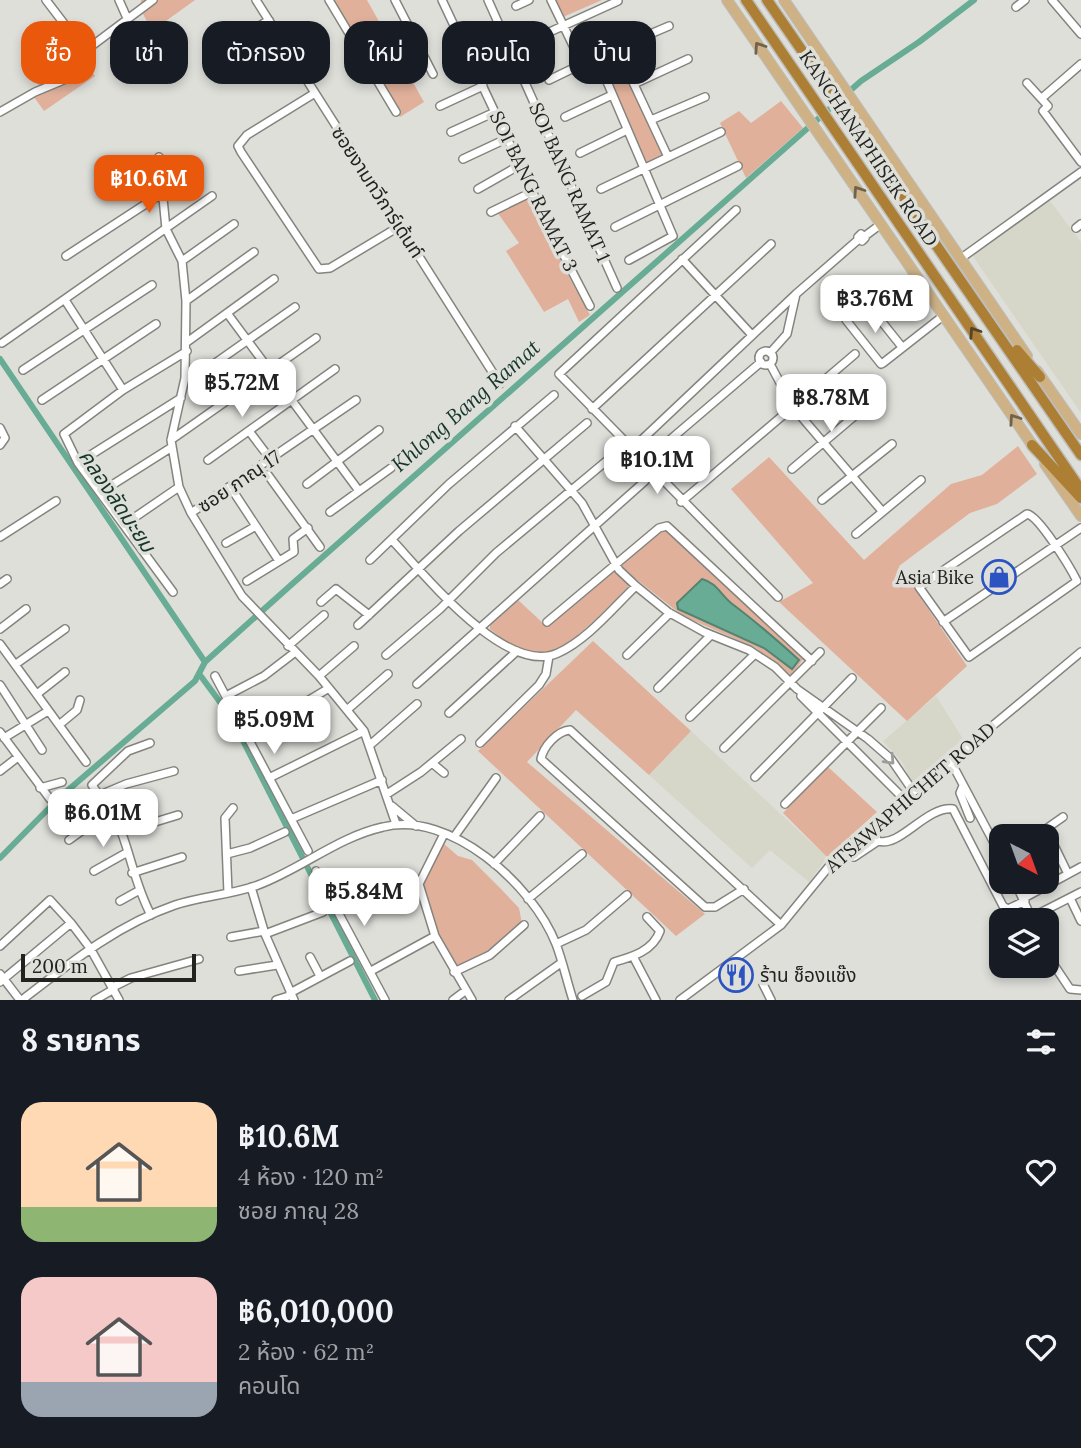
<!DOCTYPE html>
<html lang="th">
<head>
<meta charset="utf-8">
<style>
  body { margin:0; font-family:Lora,"Noto Sans Thai",serif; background:#242831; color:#f1f3f6; height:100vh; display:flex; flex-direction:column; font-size:26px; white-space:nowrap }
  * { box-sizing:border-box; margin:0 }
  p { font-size:23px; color:#9ea1a6 }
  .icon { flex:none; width:38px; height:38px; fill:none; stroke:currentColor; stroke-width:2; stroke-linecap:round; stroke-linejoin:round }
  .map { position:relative; height:1000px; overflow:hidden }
  .drawer { display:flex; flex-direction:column; background:#171b24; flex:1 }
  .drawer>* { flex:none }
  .top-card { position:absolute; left:21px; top:21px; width:700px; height:63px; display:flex; gap:14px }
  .needle { width:46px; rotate:139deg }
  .controls { position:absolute; left:989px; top:824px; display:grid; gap:14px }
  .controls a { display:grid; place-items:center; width:70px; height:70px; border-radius:14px; background:#171b24; box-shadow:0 4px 10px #0003; font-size:35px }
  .scale { position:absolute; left:21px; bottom:18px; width:175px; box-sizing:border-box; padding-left:7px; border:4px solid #222220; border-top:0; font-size:19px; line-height:24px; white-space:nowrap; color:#222220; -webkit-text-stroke:5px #dfdfda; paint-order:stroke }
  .price { position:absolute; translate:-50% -60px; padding:0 16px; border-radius:14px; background:#fff; color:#222; font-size:23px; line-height:46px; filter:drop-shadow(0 2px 4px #0008) }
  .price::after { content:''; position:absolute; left:50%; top:42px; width:21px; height:16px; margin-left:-10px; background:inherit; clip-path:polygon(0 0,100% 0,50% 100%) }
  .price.on { background:#ea580c; color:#fff }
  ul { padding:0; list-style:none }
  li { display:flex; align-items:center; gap:21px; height:175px; padding:0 21px }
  li span { display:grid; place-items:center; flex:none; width:196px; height:140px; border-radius:21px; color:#555 }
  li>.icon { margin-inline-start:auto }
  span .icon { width:84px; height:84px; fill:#fffc; stroke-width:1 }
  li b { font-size:30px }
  h2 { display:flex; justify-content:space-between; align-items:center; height:84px; padding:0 21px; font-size:30px }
  .chip { padding:0 24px; border-radius:21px; background:#171b24; box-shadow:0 4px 10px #0003; font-size:24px; line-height:63px }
  .chip.on { background:#ea580c; color:#fff }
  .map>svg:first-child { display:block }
  .built { fill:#d6d6c9 }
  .green { fill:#e0b09b }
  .water { fill:#68ac95; stroke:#538372; stroke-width:2 }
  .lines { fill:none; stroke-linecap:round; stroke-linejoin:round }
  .canal { stroke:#68ac95; stroke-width:6 }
  .minor-casing { stroke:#84847f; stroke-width:10 }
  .major-casing { stroke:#bdbdbc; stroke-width:12 }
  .highway-casing { stroke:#bdbdbc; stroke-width:13 }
  .minor { stroke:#fff; stroke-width:7 }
  .major { stroke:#ceb286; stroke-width:10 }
  .highway { stroke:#ad7f35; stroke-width:10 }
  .oneway { stroke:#6f634e }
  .oneway2 { stroke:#534327 }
  .oneway3 { stroke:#9c9c9b }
  .labels { text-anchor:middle; stroke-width:7; stroke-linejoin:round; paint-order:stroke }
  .street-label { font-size:19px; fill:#222220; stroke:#dfdfda }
  .poi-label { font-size:19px; fill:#222220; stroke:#dfdfda; text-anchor:end }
  .water-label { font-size:21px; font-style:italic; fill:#14352b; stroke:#dfdfda }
</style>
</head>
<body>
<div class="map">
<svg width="1081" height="1000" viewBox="0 0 1081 1000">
  <rect width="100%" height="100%" fill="#dfdfda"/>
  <path class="built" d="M1050 201 1081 242V413L972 255Z
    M936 696 963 739 912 782 902 762 883 741Z
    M691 731 827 857 809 882 770 850 752 868 649 775Z"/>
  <path class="green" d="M141 0H195L152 31 142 12Z
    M334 0H367L424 102 400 117Z
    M556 0H602L563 17Z
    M71 44 95 76 44 111 34 97 42 92 30 67Z
    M615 52 664 155 645 165 595 63Z
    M781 101 803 128 746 178 720 123 739 111 751 123Z
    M531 196 563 266 590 315 579 322 568 299 544 312 506 251 519 243 497 212Z
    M1018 446 1037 474 997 504 970 513 899 566 967 666 907 721 779 602 813 583 731 489 769 457 864 560 951 484 982 475Z
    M664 528 804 658 791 676 756 648 683 616 636 579C616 598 564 658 538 655 519 653 504 640 490 629V622L516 598 546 626Z
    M593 641 691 731 649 775 576 710 527 762 705 914 676 936 478 751Z
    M827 766 877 812 827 857 783 813Z
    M443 843 458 856 472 860 501 889 519 908 522 924 488 953 455 970 416 886Z"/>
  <path class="water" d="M702 579C717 583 720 594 731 603 755 621 777 640 799 660L792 669 764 648 678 609 677 603Z"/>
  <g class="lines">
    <path class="canal" d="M0 359 205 662
      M200 675 231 717 375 1000
      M0 858 60 797 195 681 205 662 291 585 861 81 919 42 974 0"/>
    <g class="minor-casing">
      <path id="minor" d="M46 0 85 51
        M119 0 127 18
        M256 0 500 384
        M329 0 396 112
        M395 0 433 74
        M442 0 548 225 590 306
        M488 0 617 288
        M551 0 580 60
        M1052 0 1081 34
        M516 6 529 0
        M1016 7 1025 0
        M532 40 618 1
        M224 48 269 20
        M617 48 668 157
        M577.5 64a5.5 5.5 0 1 1 11 0a5.5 5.5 0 1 1-11 0Z
        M587 61 669 26
        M588 66 605 77 673 236 629 260
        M549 80 578 66
        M1027 83 1048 106 1043 111 1081 162
        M634 84 688 59
        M315 93 247 135 238 146 241 152 319 269 330 268 400 226
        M1042 98 1081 64
        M440 106 483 86
        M0 112 35 92 71 77 85 51 153 0
        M565 117 612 95
        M651 120 705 97
        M451 132 495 112
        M580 153 627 130
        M159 157 166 229 182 261 186 301 185 378 171 440 179 487 191 513 242 596 319 676 364 731 396 824
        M463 159 508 138
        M160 181 184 166
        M478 189 520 165
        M601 189 721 132
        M736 210 559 374 778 597
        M491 212 532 192
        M615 227 738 166
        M1076 228 1081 224
        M861 234 865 238 862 241 858 237Z
        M865 236 881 224
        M66 256 161 194
        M682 259 751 334
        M960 259 1081 172
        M182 261 234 224
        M65 300 123 390
        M186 301 254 252
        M227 313 359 491
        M187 342 274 279
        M2 343 212 196
        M902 347 866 302 860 301 845 314 846 320 881 364 883 363 943 316
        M759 358a7 7 0 1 1 14 0a7 7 0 1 1-14 0Z
        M770 353 787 334 796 294 859 239
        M770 364 793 407 882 511
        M23 370 152 285
        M201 373 295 307
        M42 400 156 324
        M592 409 771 244
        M515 426 582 503 619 570 636 586 668 612 704 632 749 650 775 667 797 689 868 739 891 759 913 791
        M0 428 5 438 0 445
        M249 431 271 460
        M171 440 316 338
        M632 449 796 294
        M208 460 335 369
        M644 462 761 362
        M78 463 181 398
        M792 469 864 408
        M268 475 320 547
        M307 484 379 430
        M231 488 279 561
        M101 492 172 447
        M822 500 892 444
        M681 502 855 354
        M330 512 391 468
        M191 513 356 400
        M1027 514C1039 516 1070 567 1077 581L969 657 919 587Z
        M125 524 179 487
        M856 534 921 480
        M0 537 56 501
        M392 540C424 574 506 677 558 653 587 640 613 608 636 586
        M226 543 256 526
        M370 560 449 484 554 395
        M247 581 294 552 293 539 308 528
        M0 584 7 579
        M173 592 78 463 64 434 123 390 187 351
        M321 602 336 589 369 615
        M547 622 659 528 667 526 812 661
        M943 622 1081 528
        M358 625 459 531 587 423
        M0 629 26 609
        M0 644 86 762
        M288 646 324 615
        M386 655 440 609 496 553 616 453
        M627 655 670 613
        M16 664 65 629
        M215 676 308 851
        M319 676 354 646
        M417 684 645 481
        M0 685 42 750
        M658 688 711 635
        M37 694 65 672
        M226 696 264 676 294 653
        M801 696 904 799
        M348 709 388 674
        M449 713 517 651
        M690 717 755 654
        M59 725 77 710 80 700
        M0 732 50 799
        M249 736 329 688
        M4 738 48 711
        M150 743 128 751 92 785C102 800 115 813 121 831 132 860 136 887 151 915
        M480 743 539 685 546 674 549 656
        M370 745 417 704
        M724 748 820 652
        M950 760 1001 856
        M432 763 444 773
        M0 771 18 757
        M755 777 852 678
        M269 778 364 731
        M963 786 960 793 970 818
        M40 788 62 782
        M387 794 421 772 461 739
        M100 795 126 784 174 771
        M785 804 881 708
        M392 806 416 826
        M291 819 382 780
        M869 828 878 841C900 848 926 806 953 809L1003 906 1008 909 1025 901
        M1043 831 1063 817
        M122 832 178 815
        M1030 836 1043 831 1048 833 1068 874
        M454 837 496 778
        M69 840 111 810
        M227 854 250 848 285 832
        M854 857 878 841
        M494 864 540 816
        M94 871 126 853
        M316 871 385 1000
        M132 873 182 857
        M1015 882 1032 919
        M1031 882 1035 892
        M419 884 444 834
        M251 887 265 934 294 1000
        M744 889 715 907H705L541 759C543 747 557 731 570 730L781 925
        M228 893 225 818 233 808
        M1024 898 1081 867
        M1070 898 1081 921
        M528 899 582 854
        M120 901 138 891
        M336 904 372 888 419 884 435 936 472 1000
        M1032 917 1081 892
        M265 934 323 912
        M231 937 264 931
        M556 944 586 930 627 895
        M0 946 50 900 71 923
        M1046 953 1070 989 1081 990
        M310 957 320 976
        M634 958 656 1000
        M239 971 277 965
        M371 971 435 936
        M454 972 490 955 524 925
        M0 974 20 1000
        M0 982 71 923 90 948 119 1000
        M763 984 771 1000
        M113 987 131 978 199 959
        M290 993 350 961
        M582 996 606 982 614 962C632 957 653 951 660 931L647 917
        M22 1000C70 963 117 925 175 905 202 896 231 895 258 885 301 869 338 837 383 827 450 810 533 885 556 944 563 962 567 982 573 1000
        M95 1000 114 989
        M276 1000 292 995
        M453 1000 465 991
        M509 1000 561 963
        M680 1000 781 925 840 853 1081 652"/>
    </g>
    <g class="major-casing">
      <path id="major" d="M727 0 1035 449
        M784 0 1027 356
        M1037 371 1081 434
        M1045 464 1081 516"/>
    </g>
    <g class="highway-casing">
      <path id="highway" d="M746 0 1081 490
        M767 0 1081 455
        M1017 350 1040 377
        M1032 445 1081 498"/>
    </g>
    <use href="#minor" class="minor"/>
    <use href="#major" class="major"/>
    <use href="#highway" class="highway"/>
  </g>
  <defs><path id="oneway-chevron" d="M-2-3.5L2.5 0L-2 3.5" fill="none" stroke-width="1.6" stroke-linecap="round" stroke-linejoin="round" transform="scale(1.75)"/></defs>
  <g class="oneway">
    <use href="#oneway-chevron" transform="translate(759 47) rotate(-124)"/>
    <use href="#oneway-chevron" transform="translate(858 191) rotate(-124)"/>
    <use href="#oneway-chevron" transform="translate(1014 419) rotate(-124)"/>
  </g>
  <use class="oneway2" href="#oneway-chevron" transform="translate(974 332) rotate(-124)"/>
  <use class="oneway3" href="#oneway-chevron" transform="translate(890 760) rotate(47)"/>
  <defs>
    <g id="shop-ring" transform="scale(1.75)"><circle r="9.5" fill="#dfdfda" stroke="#2b53c2" stroke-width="1.5"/><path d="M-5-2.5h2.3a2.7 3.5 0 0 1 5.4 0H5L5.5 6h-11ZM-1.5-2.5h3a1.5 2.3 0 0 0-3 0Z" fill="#2b53c2"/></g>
    <g id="restaurant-ring" transform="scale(1.75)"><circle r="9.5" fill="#dfdfda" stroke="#2b53c2" stroke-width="1.5"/><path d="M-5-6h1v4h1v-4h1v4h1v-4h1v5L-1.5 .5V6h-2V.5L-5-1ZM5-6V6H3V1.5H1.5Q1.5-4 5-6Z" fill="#2b53c2"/></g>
  </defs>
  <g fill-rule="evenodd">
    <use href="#shop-ring" x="999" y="577"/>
    <use href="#restaurant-ring" x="736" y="975"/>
  </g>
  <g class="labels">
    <g class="street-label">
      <text transform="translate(869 148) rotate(56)" y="7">KANCHANAPHISEK ROAD</text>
      <text transform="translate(570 182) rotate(66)" y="7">SOI BANG RAMAT 1</text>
      <text transform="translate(534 191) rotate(64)" y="7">SOI BANG RAMAT 3</text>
      <text transform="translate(378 192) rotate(57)" y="7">ซอยงามทวีการ์เด้นท์</text>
      <text transform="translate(239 481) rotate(-34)" y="7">ซอย ภาณุ 17</text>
      <text transform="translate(910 797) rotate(-41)" y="7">ATSAWAPHICHET ROAD</text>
    </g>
    <g class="poi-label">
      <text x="974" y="584">Asia Bike</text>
      <text x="760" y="982" text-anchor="start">ร้าน ช็องแช๊ง</text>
    </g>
    <g class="water-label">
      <text transform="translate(466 406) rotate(-41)" y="7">Khlong Bang Ramat</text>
      <text transform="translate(117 501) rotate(56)" y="7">คลองลัดมะยม</text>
    </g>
  </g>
</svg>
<div class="controls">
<a><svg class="needle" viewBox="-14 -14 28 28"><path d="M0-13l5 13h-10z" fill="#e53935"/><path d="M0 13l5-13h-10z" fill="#9ea1a6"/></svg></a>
<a><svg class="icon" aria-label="layers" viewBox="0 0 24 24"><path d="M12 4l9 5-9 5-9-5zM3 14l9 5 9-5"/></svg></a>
</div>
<div class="scale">200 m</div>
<b class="price on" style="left:149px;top:215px">฿10.6M</b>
<b class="price" style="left:875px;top:335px">฿3.76M</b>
<b class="price" style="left:242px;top:419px">฿5.72M</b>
<b class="price" style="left:831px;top:434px">฿8.78M</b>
<b class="price" style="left:657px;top:496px">฿10.1M</b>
<b class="price" style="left:274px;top:756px">฿5.09M</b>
<b class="price" style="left:103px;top:849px">฿6.01M</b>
<b class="price" style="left:364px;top:928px">฿5.84M</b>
<div class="top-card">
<a class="chip on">ซื้อ</a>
<a class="chip">เช่า</a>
<a class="chip">ตัวกรอง</a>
<a class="chip">ใหม่</a>
<a class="chip">คอนโด</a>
<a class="chip">บ้าน</a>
</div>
</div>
<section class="drawer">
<h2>8 รายการ<svg class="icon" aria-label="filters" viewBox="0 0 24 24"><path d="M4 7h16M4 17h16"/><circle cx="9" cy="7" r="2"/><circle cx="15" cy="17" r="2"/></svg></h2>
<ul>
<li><span style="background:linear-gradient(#ffd9b3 75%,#8fb573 0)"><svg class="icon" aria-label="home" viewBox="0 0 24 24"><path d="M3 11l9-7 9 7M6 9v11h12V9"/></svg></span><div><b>฿10.6M</b><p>4 ห้อง · 120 m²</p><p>ซอย ภาณุ 28</p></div><svg class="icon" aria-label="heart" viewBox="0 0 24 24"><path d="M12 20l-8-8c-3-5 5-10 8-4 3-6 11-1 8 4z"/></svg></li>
<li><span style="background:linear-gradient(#f6c9c9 75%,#9aa5b1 0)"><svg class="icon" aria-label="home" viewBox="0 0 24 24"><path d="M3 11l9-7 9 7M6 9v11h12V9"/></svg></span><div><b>฿6,010,000</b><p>2 ห้อง · 62 m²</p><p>คอนโด</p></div><svg class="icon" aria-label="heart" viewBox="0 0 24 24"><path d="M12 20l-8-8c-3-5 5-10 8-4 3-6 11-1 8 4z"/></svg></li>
</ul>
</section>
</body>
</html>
